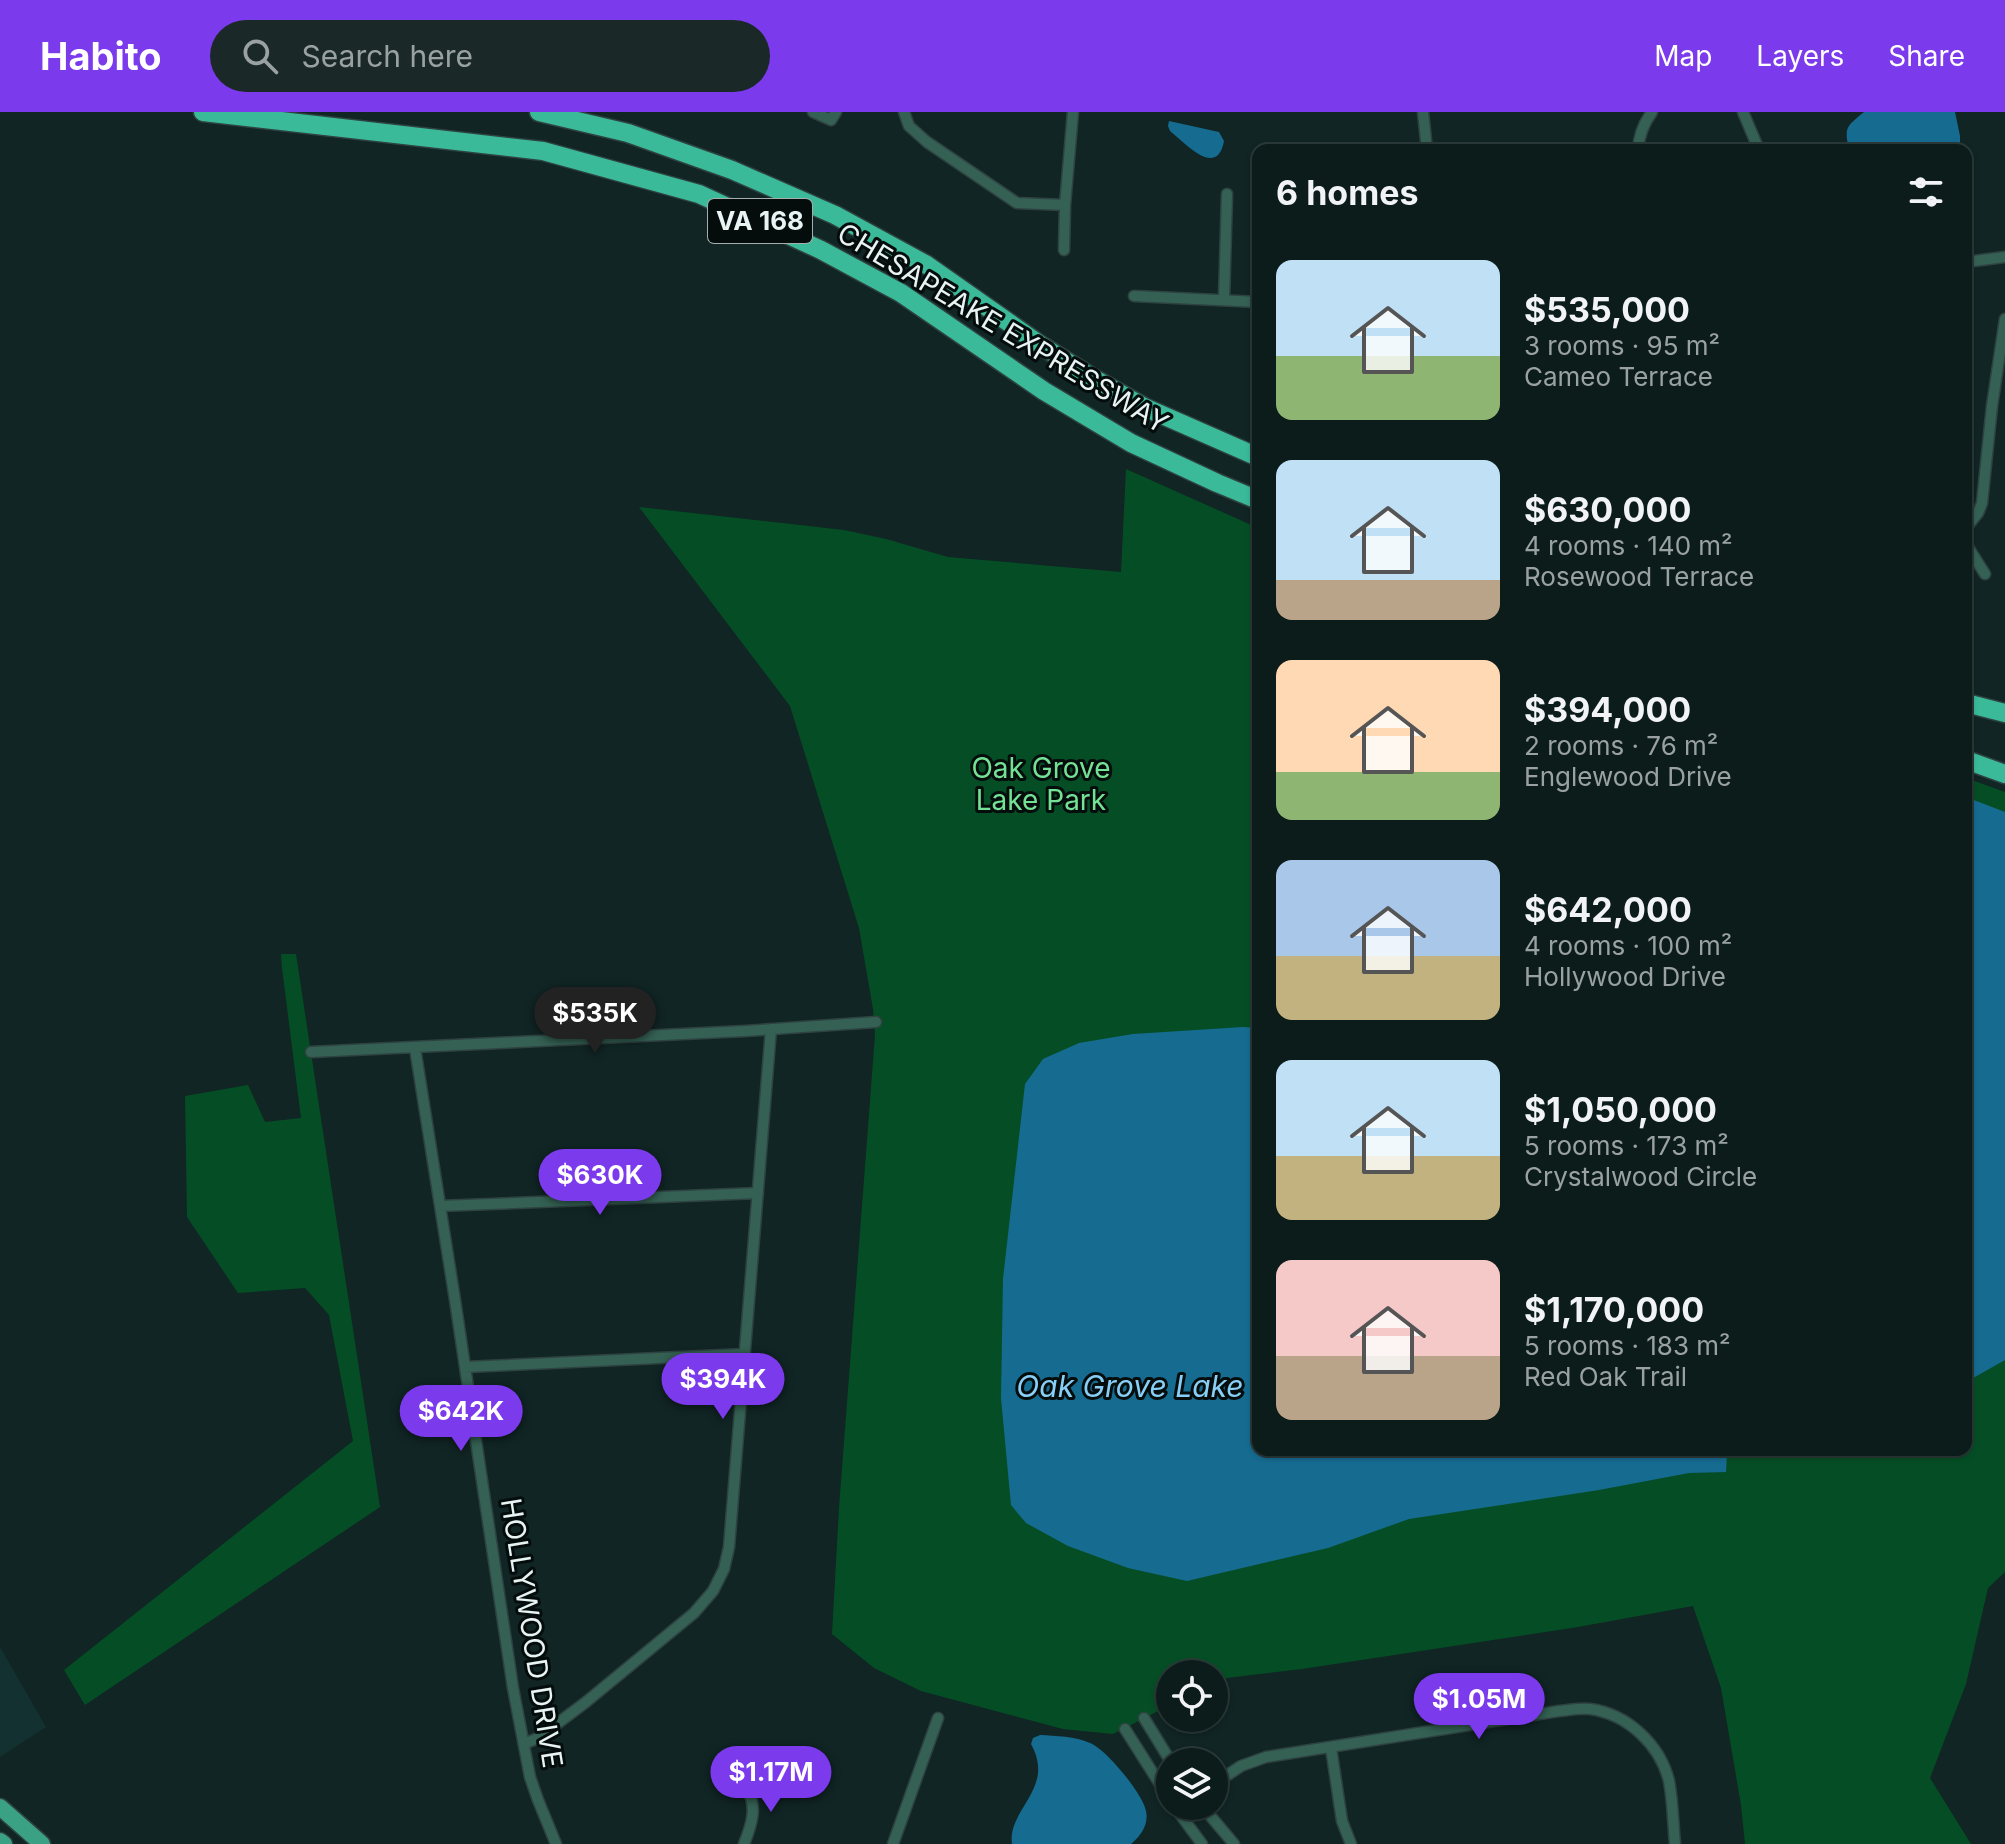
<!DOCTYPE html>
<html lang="en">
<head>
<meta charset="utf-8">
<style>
  body { margin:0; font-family:Inter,sans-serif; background:#1a2928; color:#f1f3f6; height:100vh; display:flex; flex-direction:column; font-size:30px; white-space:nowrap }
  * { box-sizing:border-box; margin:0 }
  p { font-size:26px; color:#9aa1a3 }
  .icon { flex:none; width:44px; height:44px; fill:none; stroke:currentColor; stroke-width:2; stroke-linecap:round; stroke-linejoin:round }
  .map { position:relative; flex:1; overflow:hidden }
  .sheet { position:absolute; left:1252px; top:32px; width:720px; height:1312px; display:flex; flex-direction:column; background:#0c1c1b; border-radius:16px; box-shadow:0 2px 6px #0004,0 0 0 2px #2c3a3a }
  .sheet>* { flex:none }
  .tools { position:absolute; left:1156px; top:1548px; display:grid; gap:16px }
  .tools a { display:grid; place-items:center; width:72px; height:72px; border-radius:50%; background:#0c1c1b; box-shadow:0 2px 6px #0004,0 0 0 2px #2c3a3a; font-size:40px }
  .price { position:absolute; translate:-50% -68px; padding:0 18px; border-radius:28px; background:#7c3aed; color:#fff; font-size:26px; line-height:52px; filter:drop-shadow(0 2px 4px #0008) }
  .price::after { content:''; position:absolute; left:50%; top:48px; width:24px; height:18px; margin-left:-12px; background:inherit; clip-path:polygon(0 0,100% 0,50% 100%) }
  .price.on { background:#222; color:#fff }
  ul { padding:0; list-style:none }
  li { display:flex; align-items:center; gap:24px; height:200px; padding:0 24px }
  li span { display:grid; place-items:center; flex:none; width:224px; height:160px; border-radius:16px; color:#555 }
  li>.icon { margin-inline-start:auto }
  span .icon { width:96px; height:96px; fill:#fffc; stroke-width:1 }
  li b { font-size:34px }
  h2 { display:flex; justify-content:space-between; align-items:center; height:96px; padding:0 24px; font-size:34px }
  header { display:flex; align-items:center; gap:48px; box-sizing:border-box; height:112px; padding:0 40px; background:#7c3aed; color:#fff }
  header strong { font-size:38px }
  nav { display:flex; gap:44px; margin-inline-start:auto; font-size:28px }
  .search { width:560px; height:72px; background:#1a2928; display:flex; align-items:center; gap:20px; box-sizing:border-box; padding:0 28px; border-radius:44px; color:#9aa1a3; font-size:30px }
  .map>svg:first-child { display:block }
  .built { fill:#123130 }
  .green { fill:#054e25 }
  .water { fill:#166b91 }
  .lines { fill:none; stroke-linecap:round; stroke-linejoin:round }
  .street-casing { stroke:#2e4241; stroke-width:13 }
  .primary-casing { stroke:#2e4241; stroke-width:19 }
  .highway-casing { stroke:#2e4241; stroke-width:21 }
  .street { stroke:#346153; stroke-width:10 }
  .primary { stroke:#3ba185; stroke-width:16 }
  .highway { stroke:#3aba99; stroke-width:18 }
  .labels { text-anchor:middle; stroke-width:6; stroke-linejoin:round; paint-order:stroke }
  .shield { fill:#050c0c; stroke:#a4aeae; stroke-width:2 }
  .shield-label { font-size:26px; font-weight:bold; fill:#e8f4f4 }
  .street-label { font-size:28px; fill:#e8f4f4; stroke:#050c0c }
  .park-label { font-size:28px; fill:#73e294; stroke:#050c0c }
  .water-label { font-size:30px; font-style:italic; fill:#88cff7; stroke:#050c0c }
</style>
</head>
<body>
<header>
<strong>Habito</strong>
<div class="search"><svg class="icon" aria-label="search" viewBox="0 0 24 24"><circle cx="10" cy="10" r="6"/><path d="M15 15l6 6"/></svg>Search here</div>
<nav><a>Map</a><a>Layers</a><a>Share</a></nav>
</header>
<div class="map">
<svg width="2005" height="1732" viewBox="0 0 2005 1732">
  <rect width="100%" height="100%" fill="#102524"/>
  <path class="built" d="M0 1535 46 1615 0 1645Z"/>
  <path class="green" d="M1126 357 1258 416V1338H1966V666L2005 680V1460L1988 1476 1966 1572 1930 1666 1971 1732H1745L1741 1693 1721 1576 1693 1494 1578 1515 1302 1557 1227 1566 1214 1572V1562H1170V1593L1113 1622 1063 1617 921 1579 874 1556 832 1522 839 1396 875 923 873 897 859 816 790 594 639 395 844 418 886 427 948 445 1121 460Z
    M281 842H296L380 1395 85 1593 64 1558 353 1329 329 1203 305 1176 238 1181 187 1105 185 984 248 973 265 1010 301 1006 282 856Z"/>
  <path class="water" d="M1864 0H1955L1960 24V38H1849C1844 15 1846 15 1864 0Z
    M1169 9 1219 20 1224 29C1217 67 1185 31 1170 19L1168 14Z
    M1966 685 2005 700V1248L1966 1270Z
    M1243 915 1258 916V1338H1733L1727 1342 1726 1360 1689 1361 1599 1378 1409 1407 1328 1436 1187 1469 1128 1456 1068 1434 1026 1411 1011 1393 1001 1286 1003 1167 1025 972 1043 947 1079 931 1133 922Z
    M1040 1623C1056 1624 1075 1624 1090 1631 1106 1637 1143 1682 1146 1699 1149 1712 1141 1724 1131 1732H1012C1007 1697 1056 1677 1031 1632L1033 1626Z"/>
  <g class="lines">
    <g class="street-casing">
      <path id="street" d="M813 0 831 8 836 0
        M904 0 909 14 927 30 1017 91 1065 93
        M1423 0 1427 38
        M1743 0 1759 38
        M1638 38C1639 23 1643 12 1652 0
        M1064 138 1065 93 1073 0
        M1966 150 2005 145
        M1134 184 1258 190
        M1224 188 1227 82
        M1966 416 1978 401 1982 391 1992 294 2005 207
        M1966 432 1985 462
        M415 936 455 1188 513 1576 530 1665 538 1688 556 1732
        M311 940 745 919 876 910
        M440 1094 758 1081
        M465 1255 745 1242
        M1144 1606 1171 1650
        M1125 1617 1170 1688
        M524 1632 538 1626 586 1590 694 1501 713 1479 724 1457 729 1435 771 917
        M1331 1636 1342 1709 1351 1732
        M1214 1672 1241 1654 1266 1645 1559 1599C1569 1598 1580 1596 1590 1597 1628 1602 1660 1633 1669 1669 1673 1690 1673 1711 1675 1732
        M1174 1694 1202 1732
        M1202 1694 1234 1732
        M744 1732C752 1712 758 1694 746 1675
        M893 1732 938 1606"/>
    </g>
    <g class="primary-casing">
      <path id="primary" d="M0 1695 42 1732
        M0 1729 4 1732"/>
    </g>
    <g class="highway-casing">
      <path id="highway" d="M203 0 543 39 699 82 821 138 901 181 1044 279 1131 331 1217 371 1258 388
        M539 0 628 21 732 58 835 103 927 153 1042 234 1093 266 1144 295 1258 345
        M1966 591 2005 601
        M1966 648 2005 662"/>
    </g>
    <use href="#street" class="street"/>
    <use href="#primary" class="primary"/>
    <use href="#highway" class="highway"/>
  </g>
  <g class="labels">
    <rect class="shield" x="708" y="87" width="104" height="44" rx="6"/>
    <g class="shield-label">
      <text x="760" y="118">VA 168</text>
    </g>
    <g class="street-label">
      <text transform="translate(1003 216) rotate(31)" y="10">CHESAPEAKE EXPRESSWAY</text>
      <text transform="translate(532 1521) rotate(81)" y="10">HOLLYWOOD DRIVE</text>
    </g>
    <g class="park-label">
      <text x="1041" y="666">Oak Grove<tspan x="1041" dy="32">Lake Park</tspan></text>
    </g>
    <g class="water-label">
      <text x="1130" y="1285">Oak Grove Lake</text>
    </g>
  </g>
</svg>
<div class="tools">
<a><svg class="icon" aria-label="locate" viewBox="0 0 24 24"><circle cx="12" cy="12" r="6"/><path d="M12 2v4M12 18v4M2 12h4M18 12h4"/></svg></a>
<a><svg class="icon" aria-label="layers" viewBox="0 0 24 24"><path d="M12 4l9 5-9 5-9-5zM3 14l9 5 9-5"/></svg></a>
</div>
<b class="price on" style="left:595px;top:943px">$535K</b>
<b class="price" style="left:600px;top:1105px">$630K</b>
<b class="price" style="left:723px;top:1309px">$394K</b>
<b class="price" style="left:461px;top:1341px">$642K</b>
<b class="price" style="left:1479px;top:1629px">$1.05M</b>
<b class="price" style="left:771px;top:1702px">$1.17M</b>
<section class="sheet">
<h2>6 homes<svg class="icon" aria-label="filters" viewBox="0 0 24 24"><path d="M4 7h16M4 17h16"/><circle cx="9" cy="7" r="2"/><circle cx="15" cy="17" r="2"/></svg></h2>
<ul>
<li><span style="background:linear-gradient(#bfe0f5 60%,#8fb573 0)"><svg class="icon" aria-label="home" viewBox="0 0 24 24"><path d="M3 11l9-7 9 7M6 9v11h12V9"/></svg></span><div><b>$535,000</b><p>3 rooms · 95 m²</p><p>Cameo Terrace</p></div></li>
<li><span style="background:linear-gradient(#bfe0f5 75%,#b9a48a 0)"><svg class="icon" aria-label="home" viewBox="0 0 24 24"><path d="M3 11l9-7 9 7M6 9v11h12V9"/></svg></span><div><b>$630,000</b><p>4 rooms · 140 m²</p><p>Rosewood Terrace</p></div></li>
<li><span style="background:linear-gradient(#ffd9b3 70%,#8fb573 0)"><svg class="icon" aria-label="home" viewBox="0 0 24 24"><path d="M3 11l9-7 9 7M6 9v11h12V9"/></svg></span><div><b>$394,000</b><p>2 rooms · 76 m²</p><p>Englewood Drive</p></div></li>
<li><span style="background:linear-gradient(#a9c7e8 60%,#c2b280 0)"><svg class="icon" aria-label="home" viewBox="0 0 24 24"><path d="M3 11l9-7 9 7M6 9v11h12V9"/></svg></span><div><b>$642,000</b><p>4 rooms · 100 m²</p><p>Hollywood Drive</p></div></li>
<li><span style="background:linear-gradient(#bfe0f5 60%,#c2b280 0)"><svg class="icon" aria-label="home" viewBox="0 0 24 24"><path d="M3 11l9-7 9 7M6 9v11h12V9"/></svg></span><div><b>$1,050,000</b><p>5 rooms · 173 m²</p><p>Crystalwood Circle</p></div></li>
<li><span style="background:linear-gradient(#f6c9c9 60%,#b9a48a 0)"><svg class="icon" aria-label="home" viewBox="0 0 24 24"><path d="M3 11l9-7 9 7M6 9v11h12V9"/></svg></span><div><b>$1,170,000</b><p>5 rooms · 183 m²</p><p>Red Oak Trail</p></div></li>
</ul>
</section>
</div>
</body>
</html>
